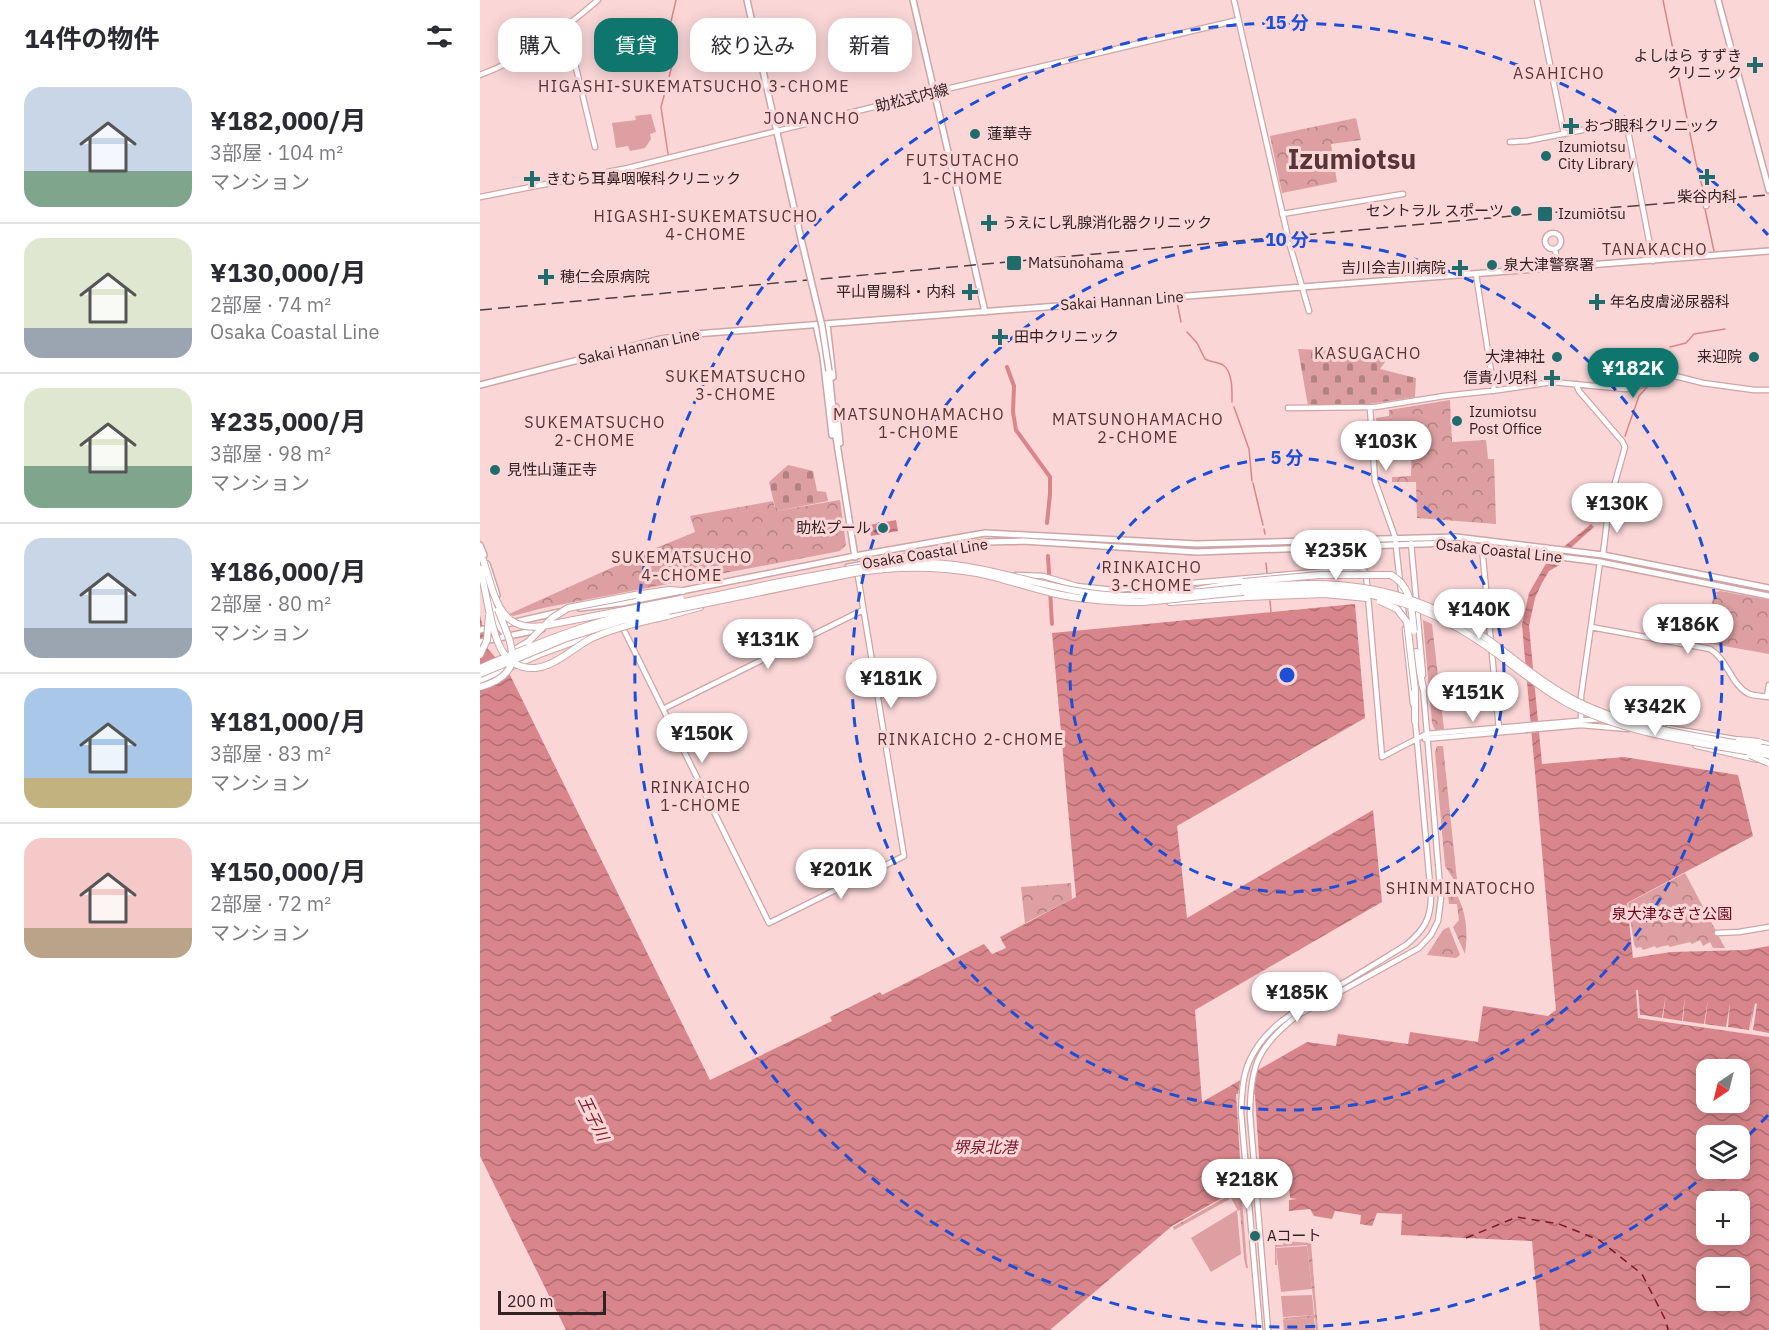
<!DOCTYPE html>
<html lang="ja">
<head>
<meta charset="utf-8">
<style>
  body { margin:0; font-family:"IBM Plex Sans","Noto Sans JP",sans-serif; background:#f7f7f7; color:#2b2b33; height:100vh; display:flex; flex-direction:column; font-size:22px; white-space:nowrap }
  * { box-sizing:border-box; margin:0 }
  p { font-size:20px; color:#7c7c81 }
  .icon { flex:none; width:33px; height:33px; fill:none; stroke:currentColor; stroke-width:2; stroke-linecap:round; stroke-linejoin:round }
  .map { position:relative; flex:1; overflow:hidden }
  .drawer { display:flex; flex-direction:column; background:#fff; width:480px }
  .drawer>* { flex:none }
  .guide { position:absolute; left:18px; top:18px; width:570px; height:54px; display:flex; gap:12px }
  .needle { width:39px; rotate:215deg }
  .fabs { position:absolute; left:1216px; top:1059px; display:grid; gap:12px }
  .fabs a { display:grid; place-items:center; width:54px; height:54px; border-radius:12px; background:#fff; box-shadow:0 3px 15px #0003; font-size:30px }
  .scale { position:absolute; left:18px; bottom:15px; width:108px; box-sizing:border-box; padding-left:6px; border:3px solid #322223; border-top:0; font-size:16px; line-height:21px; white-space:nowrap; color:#322223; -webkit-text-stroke:4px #fad6d7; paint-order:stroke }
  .price { position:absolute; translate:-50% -51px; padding:0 14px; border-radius:21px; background:#fff; color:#222; font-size:20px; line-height:39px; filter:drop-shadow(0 2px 3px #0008) }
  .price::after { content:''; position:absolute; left:50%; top:36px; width:18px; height:14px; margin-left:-9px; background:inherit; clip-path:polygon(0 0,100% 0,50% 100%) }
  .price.selected { background:#0f766e; color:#fff }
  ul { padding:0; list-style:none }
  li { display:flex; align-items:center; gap:18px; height:150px; padding:0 24px }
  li+li { border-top:2px solid #e1e1e2 }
  li span { display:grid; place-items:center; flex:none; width:168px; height:120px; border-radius:18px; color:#555 }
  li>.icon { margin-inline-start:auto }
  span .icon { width:72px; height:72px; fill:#fffc; stroke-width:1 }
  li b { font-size:26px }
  h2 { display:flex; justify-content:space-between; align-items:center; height:72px; padding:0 24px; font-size:26px }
  .pill { padding:0 21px; border-radius:18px; background:#fff; box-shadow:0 3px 15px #0003; font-size:21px; line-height:54px }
  .pill.selected { background:#0f766e; color:#fff }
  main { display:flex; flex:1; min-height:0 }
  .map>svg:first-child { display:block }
  .grass { fill:#dd9fa1 }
  .forest { fill:url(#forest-crowns) }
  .cemetery { fill:url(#cemetery-stones) }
  .water { fill:url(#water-waves); fill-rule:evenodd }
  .pier { fill:#fad6d7 }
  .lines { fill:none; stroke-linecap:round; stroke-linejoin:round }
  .stream { stroke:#d8868b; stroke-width:1.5 }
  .canal { stroke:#d8868b; stroke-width:4 }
  .ferry { stroke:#7a182a; stroke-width:1.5; stroke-dasharray:8 6; stroke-linecap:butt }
  .minor-casing { stroke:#cea5a6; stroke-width:7 }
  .major-casing { stroke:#cea5a6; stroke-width:8 }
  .highway-casing { stroke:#cea5a6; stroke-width:8 }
  .minor { stroke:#fff; stroke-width:4.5 }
  .major { stroke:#fff; stroke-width:5 }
  .highway { stroke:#fff; stroke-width:6 }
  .rail { stroke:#4f3c3d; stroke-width:1.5; stroke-dasharray:12 6; stroke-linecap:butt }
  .major-bridge-casing { stroke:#cea5a6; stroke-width:8; stroke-linecap:butt }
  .highway-bridge-casing { stroke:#cea5a6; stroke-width:8; stroke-linecap:butt }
  .major-bridge { stroke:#fff; stroke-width:5 }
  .highway-bridge { stroke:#fff; stroke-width:6 }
  .ring { fill:none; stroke:#1d4ed8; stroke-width:3; stroke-dasharray:10 8 }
  .poi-dot { fill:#206c6d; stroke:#fad6d7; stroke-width:2 }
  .labels { text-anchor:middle; stroke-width:6; stroke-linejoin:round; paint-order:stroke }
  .poi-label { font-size:15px; fill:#322223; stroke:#fad6d7; text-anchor:start }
  .street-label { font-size:15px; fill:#322223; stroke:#fad6d7 }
  .park-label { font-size:15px; fill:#6a041e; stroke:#fad6d7 }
  .neighbourhood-label { font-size:16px; letter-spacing:1.5px; fill:#573436; stroke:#fad6d7 }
  .water-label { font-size:16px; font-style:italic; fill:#7a182a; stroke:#fad6d7 }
  .town-label { font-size:27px; font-weight:bold; fill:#573436; stroke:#fad6d7 }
  .centre { fill:#1d4ed8; stroke:#fad6d7; stroke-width:3 }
  .ring-label { font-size:18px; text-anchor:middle; font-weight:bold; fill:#1d4ed8; stroke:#fad6d7; stroke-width:6; stroke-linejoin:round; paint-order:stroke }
</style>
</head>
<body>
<main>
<section class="drawer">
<h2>14件の物件<svg class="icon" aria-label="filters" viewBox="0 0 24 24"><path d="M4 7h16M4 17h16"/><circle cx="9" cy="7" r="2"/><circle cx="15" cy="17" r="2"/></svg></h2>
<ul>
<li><span style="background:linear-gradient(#c9d6e8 70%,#7fa58c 0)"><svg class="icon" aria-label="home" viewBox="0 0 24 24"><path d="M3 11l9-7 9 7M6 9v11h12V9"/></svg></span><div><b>¥182,000/月</b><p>3部屋 · 104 m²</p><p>マンション</p></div></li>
<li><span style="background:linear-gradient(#dfe7d0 75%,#9aa5b1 0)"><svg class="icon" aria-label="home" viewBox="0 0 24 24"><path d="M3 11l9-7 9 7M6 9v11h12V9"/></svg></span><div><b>¥130,000/月</b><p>2部屋 · 74 m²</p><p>Osaka Coastal Line</p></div></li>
<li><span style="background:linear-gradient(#dfe7d0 65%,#7fa58c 0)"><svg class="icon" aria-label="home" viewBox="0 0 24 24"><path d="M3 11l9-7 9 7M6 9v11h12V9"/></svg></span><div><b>¥235,000/月</b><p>3部屋 · 98 m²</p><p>マンション</p></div></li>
<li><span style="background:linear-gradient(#c9d6e8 75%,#9aa5b1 0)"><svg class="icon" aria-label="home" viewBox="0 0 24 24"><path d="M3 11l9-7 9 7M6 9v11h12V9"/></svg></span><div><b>¥186,000/月</b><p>2部屋 · 80 m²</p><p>マンション</p></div></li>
<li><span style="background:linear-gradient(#a9c7e8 75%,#c2b280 0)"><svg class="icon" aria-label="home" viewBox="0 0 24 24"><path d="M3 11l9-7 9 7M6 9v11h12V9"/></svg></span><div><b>¥181,000/月</b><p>3部屋 · 83 m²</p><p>マンション</p></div></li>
<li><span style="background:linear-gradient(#f6c9c9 75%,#b9a48a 0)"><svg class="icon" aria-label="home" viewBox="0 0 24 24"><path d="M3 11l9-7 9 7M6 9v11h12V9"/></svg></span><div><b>¥150,000/月</b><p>2部屋 · 72 m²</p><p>マンション</p></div></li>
</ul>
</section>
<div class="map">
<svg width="1289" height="1330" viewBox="0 0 1289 1330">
  <defs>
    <pattern id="forest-crowns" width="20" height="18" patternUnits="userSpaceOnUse" patternTransform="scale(1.5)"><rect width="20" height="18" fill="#dd9fa1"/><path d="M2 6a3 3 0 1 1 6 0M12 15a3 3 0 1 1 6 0" fill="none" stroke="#b48183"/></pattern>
    <pattern id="cemetery-stones" width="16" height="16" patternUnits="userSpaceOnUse" patternTransform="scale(1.5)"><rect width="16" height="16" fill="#dd9fa1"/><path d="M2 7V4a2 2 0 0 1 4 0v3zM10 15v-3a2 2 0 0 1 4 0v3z" fill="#b48183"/></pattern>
    <pattern id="water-waves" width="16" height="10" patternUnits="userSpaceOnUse" patternTransform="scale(1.5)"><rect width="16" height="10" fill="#d8868b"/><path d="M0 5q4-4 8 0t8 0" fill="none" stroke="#b06d71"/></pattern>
  </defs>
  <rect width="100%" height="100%" fill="#fad6d7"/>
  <path class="grass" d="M171 114 176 132 170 134 171 139 165 148 150 151 148 146 136 148 132 123 156 120 155 116Z
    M757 1210 761 1254 731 1272 711 1238Z
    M827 1246 832 1289 801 1292 796 1248Z
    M832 1295 834 1315 803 1317 801 1296Z
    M834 1318 835 1330H804L803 1320Z"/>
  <path class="forest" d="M223 29 225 43H231L235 62 225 63 223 55 221 54 220 50 211 49V44L218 30Z
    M876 118 881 140 851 144 857 182 802 193 790 136Z
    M970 400 972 442 1006 440 1008 459H1014L1016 524 937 518 936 482H912V477L931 476 932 442H929L928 439 909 438 904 433 898 431 896 418 909 416V410Z
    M360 500 366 545 360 551 63 608 33 616 29 614 171 550 215 532 210 516 293 501 296 511Z
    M1240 591 1289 600V654L1227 643 1224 636 1233 598H1236L1237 594 1234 593Z
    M943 620 952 624 964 729 955 730 952 723Z
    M957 746H963L977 880 985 897 965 866 955 752Z
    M1205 873 1245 948H1233L1230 942 1223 946 1220 940 1212 944 1210 942 1190 947 1188 945 1176 948 1175 946 1163 950 1161 947 1156 948 1154 944 1148 903Z
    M966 879C985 902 989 924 985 954L973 927 979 920 977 904H969Z
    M591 883 592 899 545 923 541 887Z
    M969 927 980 955 976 958 947 955 963 930Z
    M761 1188 767 1263 768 1268H766L764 1258 760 1210 758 1211 750 1196 753 1194 755 1197 758 1195 757 1192Z
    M748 1196 750 1199 694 1230 693 1227Z
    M803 1241 831 1243 838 1330H836L835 1318 804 1320 803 1318 835 1315 827 1245 796 1247 797 1265H795V1245H803Z"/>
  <path class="cemetery" d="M818 349 893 352 904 358 905 362 900 369 936 378 935 397 882 405 828 406Z
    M308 465 333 471 337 491 346 492 348 501 296 511 289 482Z"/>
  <path class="water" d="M416 520 418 531 391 536 389 525Z
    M1111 524 1114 527 1085 553 1083 563 1069 571 1062 583 1055 598 1049 626 1062 764 1144 757 1258 775 1273 836 1147 903 1153 958 1191 952 1266 950 1289 946V1330H1060L1052 1241 921 1235 922 1214 897 1213 892 1226 880 1224 881 1215 855 1211 852 1219 834 1216 830 1209 809 1211V1200L817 1199 810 1198 809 1185 805 1186V1183L810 1182 763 1186 692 1226 570 1330H86L0 1156V615L8 649 29 673 230 1080 352 1021 350 1017 400 992 402 995 504 944 512 954 526 948 520 937 596 897 572 633 875 604 885 718 697 826 707 918 893 810 902 902 715 1010 722 1102 827 1042 856 1046 858 1034 928 1044 930 1032 998 1042 1003 1006 1068 1016 1076 1010 1042 625 1049 593 1068 560ZM1227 1070H1260V1102H1227ZM1227 1136H1260V1168H1227ZM1227 1202H1260V1234H1227ZM1227 1268H1260V1300H1227Z"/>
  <path class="pier" d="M1156 990H1158L1160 1015H1163L1167 992 1163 1015 1182 1018 1186 994 1183 1018 1202 1021 1205 996 1203 1021 1224 1024 1228 999 1225 1024 1246 1027 1250 1003 1248 1027 1269 1030 1273 1006 1270 1030 1275 1003 1277 1004 1273 1030 1289 1033V1037L1158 1018Z
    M777 1067 773 1094 775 1095 781 1187 762 1190 756 1094H758L761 1076Z"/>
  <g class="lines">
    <path class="stream" d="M1183 0 1216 163 1224 193
      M188 154 181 107 196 51 190 26 196 0
      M1225 209 1234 251
      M697 302 701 322
      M707 332 717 343 725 359C730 362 738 362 743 365 753 372 752 391 752 402
      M1190 347 1206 343 1214 334 1245 329
      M754 407 769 449 772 481
      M1145 436 1159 396 1168 386
      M773 483 783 525
      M784 529 785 534
      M786 563 787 573
      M790 601 791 612"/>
    <path class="canal" d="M527 367 534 386 533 412 536 430 570 477V494L567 523
      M568 556 572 624"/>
    <path class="ferry" d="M986 1238 1037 1217 1079 1224 1119 1240 1162 1274 1186 1321 1188 1330"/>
    <g class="minor-casing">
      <path id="minor" d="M754 0 809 242 829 311
        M1057 0 1084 134
        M92 51 115 147
        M0 75C45 58 82 31 118 0
        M1030 142 1047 141 1138 123 1145 126 1148 131 1173 261
        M0 197 148 168 454 92 758 20
        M1225 197 1226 206
        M802 214 923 194
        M1065 241a8 8 0 1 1 16 0a8 8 0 1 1-16 0Z
        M1075 249 1078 268
        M996 274 1014 391
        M1096 384 1099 391 1142 441 1145 447 1129 504 1123 555
        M808 408 895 407 964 396 1019 390 1072 382 1146 389 1195 376 1223 383 1274 390H1289
        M890 408 895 481 915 537 924 618
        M931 543 943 675
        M1002 547 1019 729
        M536 575 563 576 597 586 633 590 881 568 886 573 902 757 946 734 1121 719
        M141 624 289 923 424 856 377 570
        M1111 627 1230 649C1248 660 1251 685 1269 694 1275 696 1283 696 1289 697
        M925 629 933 704
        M1287 697 1289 685
        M183 709 383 610
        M1101 722V696L1120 562
        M1188 728 1260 740
        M945 739 1101 725 1148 729
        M1237 933 1259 932 1289 927
        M780 1330 761 1112C762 1095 762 1078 769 1062 785 1024 824 1006 858 986 881 973 903 959 926 945 944 930 951 919 951 896L935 718
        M788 1330 770 1115C770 1065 778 1046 818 1015L939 948 951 935 958 921 961 898 943 686"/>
    </g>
    <g class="major-casing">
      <path id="major" d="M267 0 322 243
        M433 0 505 312
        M1238 0 1289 190
        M347 324 353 377
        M336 325 343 357 352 435
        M349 371 355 431 375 557
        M0 385 181 339 215 334 1289 251
        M356 407 360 443
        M0 545 4 555
        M7 564 17 595
        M368 567 506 542 543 541 717 552 968 543 1120 562 1289 596
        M9 598 18 625 27 637
        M100 608 142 603 375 556 505 533 717 544 976 537 1123 555 1289 588
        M0 630 79 612
        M0 642 62 629"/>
    </g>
    <g class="highway-casing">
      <path id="highway" d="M0 552 4 563
        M717 590 763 582
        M155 595 189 590 203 591
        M690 602 767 597
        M187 616 220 607
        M936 652 943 688
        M28 654 48 642
        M0 680 60 654 115 634
        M935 690V721
        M1276 742 1289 745
        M1216 745 1277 759"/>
    </g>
    <use href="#minor" class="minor"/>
    <use href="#major" class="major"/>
    <use href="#highway" class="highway"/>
    <path class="rail" d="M0 310 1065 213 1289 195"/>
    <g class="major-bridge-casing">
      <path id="major-bridge" d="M322 243 342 326 349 371"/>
    </g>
    <g class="highway-bridge-casing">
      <path id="highway-bridge" d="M4 563C15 596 19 633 63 626L201 599
        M0 569C7 593 10 628 21 649 28 662 41 669 55 668 76 666 94 647 112 638 136 627 162 622 187 616
        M763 582 839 575H911C933 587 931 610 934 631
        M767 597 845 594 887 598
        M900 601 917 609 927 622 935 690
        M48 642 72 618 88 608 155 595
        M0 655 7 640 9 615
        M0 668C39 651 79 634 120 622 146 614 172 609 199 603 234 596 269 588 305 581 354 572 401 561 452 563 518 566 578 595 644 596 741 597 831 567 926 598 956 608 985 623 1010 641 1036 660 1059 681 1087 696 1145 729 1224 737 1289 749
        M0 674 84 639 144 620 374 573C414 566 456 566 497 573 522 578 547 587 572 593 602 600 632 602 663 602 745 595 831 578 912 600 952 611 987 631 1020 656 1042 672 1063 690 1087 703 1148 735 1222 743 1289 755
        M0 687C49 673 31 644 18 610
        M1259 740 1279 742
        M1270 755 1289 763"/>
    </g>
    <use href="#major-bridge" class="major-bridge"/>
    <use href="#highway-bridge" class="highway-bridge"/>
  </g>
  <g class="ring">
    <circle cx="807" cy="675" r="217"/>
    <circle cx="807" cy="675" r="435"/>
    <path d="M1288 1115A652 652 0 0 1 1264 1140M1230 1171A652 652 0 1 1 1288 235"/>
  </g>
  <g class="poi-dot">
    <path d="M1272 56h6v6h6v6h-6v6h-6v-6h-6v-6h6z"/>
    <path d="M1088 117h6v6h6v6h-6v6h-6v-6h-6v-6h6z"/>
    <circle cx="495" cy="134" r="6"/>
    <circle cx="1066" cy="156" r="6"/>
    <path d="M1224 168h6v6h6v6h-6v6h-6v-6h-6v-6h6z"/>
    <path d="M49 170h6v6h6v6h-6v6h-6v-6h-6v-6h6z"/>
    <circle cx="1036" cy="211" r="6"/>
    <rect x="1057" y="206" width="16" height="16" rx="3"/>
    <path d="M506 214h6v6h6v6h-6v6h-6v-6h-6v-6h6z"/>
    <rect x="526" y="255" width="16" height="16" rx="3"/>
    <circle cx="1012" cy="265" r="6"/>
    <path d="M977 259h6v6h6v6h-6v6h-6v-6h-6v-6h6z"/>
    <path d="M63 268h6v6h6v6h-6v6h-6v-6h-6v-6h6z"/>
    <path d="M487 283h6v6h6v6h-6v6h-6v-6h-6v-6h6z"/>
    <path d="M1114 293h6v6h6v6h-6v6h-6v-6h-6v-6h6z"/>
    <path d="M517 328h6v6h6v6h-6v6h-6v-6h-6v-6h6z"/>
    <circle cx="1077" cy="357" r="6"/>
    <circle cx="1274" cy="357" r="6"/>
    <path d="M1069 369h6v6h6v6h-6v6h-6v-6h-6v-6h6z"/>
    <circle cx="977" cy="421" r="6"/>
    <circle cx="15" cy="470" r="6"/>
    <circle cx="403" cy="528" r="6"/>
    <circle cx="775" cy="1236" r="6"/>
  </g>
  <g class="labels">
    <g class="poi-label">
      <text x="1262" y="61" text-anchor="end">よしはら すずき<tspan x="1262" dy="17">クリニック</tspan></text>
      <text x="1104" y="131">おづ眼科クリニック</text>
      <text x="507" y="139">蓮華寺</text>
      <text x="1078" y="152">Izumiotsu<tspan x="1078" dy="17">City Library</tspan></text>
      <text x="66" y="184">きむら耳鼻咽喉科クリニック</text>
      <text x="1227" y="202" text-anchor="middle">柴谷内科</text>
      <text x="1024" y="216" text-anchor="end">セントラル スポーツ</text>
      <text x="1078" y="219">Izumiōtsu</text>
      <text x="522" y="228">うえにし乳腺消化器クリニック</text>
      <text x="548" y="268">Matsunohama</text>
      <text x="1024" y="270">泉大津警察署</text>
      <text x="966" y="273" text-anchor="end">吉川会吉川病院</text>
      <text x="80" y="282">穂仁会原病院</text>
      <text x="476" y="297" text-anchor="end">平山胃腸科・内科</text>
      <text x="1130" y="307">年名皮膚泌尿器科</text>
      <text x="534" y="342">田中クリニック</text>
      <text x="1065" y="362" text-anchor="end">大津神社</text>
      <text x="1262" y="362" text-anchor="end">来迎院</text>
      <text x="1058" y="383" text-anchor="end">信貴小児科</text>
      <text x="989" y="417">Izumiotsu<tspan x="989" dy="17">Post Office</tspan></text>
      <text x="27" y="475">見性山蓮正寺</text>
      <text x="391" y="533" text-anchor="end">助松プール</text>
      <text x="787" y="1241">Aコート</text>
    </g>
    <g class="street-label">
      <text transform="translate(432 98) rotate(-14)" y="5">助松式内線</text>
      <text transform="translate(642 301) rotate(-4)" y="5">Sakai Hannan Line</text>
      <text transform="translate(159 347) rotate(-12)" y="5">Sakai Hannan Line</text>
      <text transform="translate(1019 551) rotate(6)" y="5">Osaka Coastal Line</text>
      <text transform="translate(445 554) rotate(-9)" y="5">Osaka Coastal Line</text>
    </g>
    <g class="park-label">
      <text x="1192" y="919">泉大津なぎさ公園</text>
    </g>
    <g class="neighbourhood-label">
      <text x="1079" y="79">ASAHICHO</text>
      <text x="214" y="92">HIGASHI-SUKEMATSUCHO 3-CHOME</text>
      <text x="332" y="124">JONANCHO</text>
      <text x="483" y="166">FUTSUTACHO<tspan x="483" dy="18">1-CHOME</tspan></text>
      <text x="226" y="222">HIGASHI-SUKEMATSUCHO<tspan x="226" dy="18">4-CHOME</tspan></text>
      <text x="1175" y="255">TANAKACHO</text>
      <text x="888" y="359">KASUGACHO</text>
      <text x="256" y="382">SUKEMATSUCHO<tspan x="256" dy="18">3-CHOME</tspan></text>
      <text x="439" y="420">MATSUNOHAMACHO<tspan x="439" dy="18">1-CHOME</tspan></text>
      <text x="658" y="425">MATSUNOHAMACHO<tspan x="658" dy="18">2-CHOME</tspan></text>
      <text x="115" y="428">SUKEMATSUCHO<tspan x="115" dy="18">2-CHOME</tspan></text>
      <text x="202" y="563">SUKEMATSUCHO<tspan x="202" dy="18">4-CHOME</tspan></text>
      <text x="672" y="573">RINKAICHO<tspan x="672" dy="18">3-CHOME</tspan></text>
      <text x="491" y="745">RINKAICHO 2-CHOME</text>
      <text x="221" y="793">RINKAICHO<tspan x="221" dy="18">1-CHOME</tspan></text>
      <text x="981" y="894">SHINMINATOCHO</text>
    </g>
    <g class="water-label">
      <text transform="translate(114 1118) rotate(64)" y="6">王子川</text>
      <text x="505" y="1153">堺泉北港</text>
    </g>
    <g class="town-label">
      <text x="872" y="169">Izumiotsu</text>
    </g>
  </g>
  <circle cx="807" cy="675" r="9" class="centre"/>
  <g class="ring-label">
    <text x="807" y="29">15 分</text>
    <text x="807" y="246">10 分</text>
    <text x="807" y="464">5 分</text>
  </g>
</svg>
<div class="fabs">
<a><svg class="needle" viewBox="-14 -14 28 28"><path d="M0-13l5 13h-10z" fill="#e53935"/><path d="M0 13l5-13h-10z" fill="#7c7c81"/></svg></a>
<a><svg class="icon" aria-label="layers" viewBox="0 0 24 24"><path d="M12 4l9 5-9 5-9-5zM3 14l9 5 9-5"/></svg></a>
<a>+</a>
<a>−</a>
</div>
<div class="scale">200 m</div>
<b class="price selected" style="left:1153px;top:399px">¥182K</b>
<b class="price" style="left:906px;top:472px">¥103K</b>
<b class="price" style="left:1137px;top:534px">¥130K</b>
<b class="price" style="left:856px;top:581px">¥235K</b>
<b class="price" style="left:999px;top:640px">¥140K</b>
<b class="price" style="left:1208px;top:655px">¥186K</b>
<b class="price" style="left:288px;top:670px">¥131K</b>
<b class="price" style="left:411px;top:709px">¥181K</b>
<b class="price" style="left:993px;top:723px">¥151K</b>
<b class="price" style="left:1175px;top:737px">¥342K</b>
<b class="price" style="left:222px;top:764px">¥150K</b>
<b class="price" style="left:361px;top:900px">¥201K</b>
<b class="price" style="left:817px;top:1023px">¥185K</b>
<b class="price" style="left:767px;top:1210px">¥218K</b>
<div class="guide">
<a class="pill">購入</a>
<a class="pill selected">賃貸</a>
<a class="pill">絞り込み</a>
<a class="pill">新着</a>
</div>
</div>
</main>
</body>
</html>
